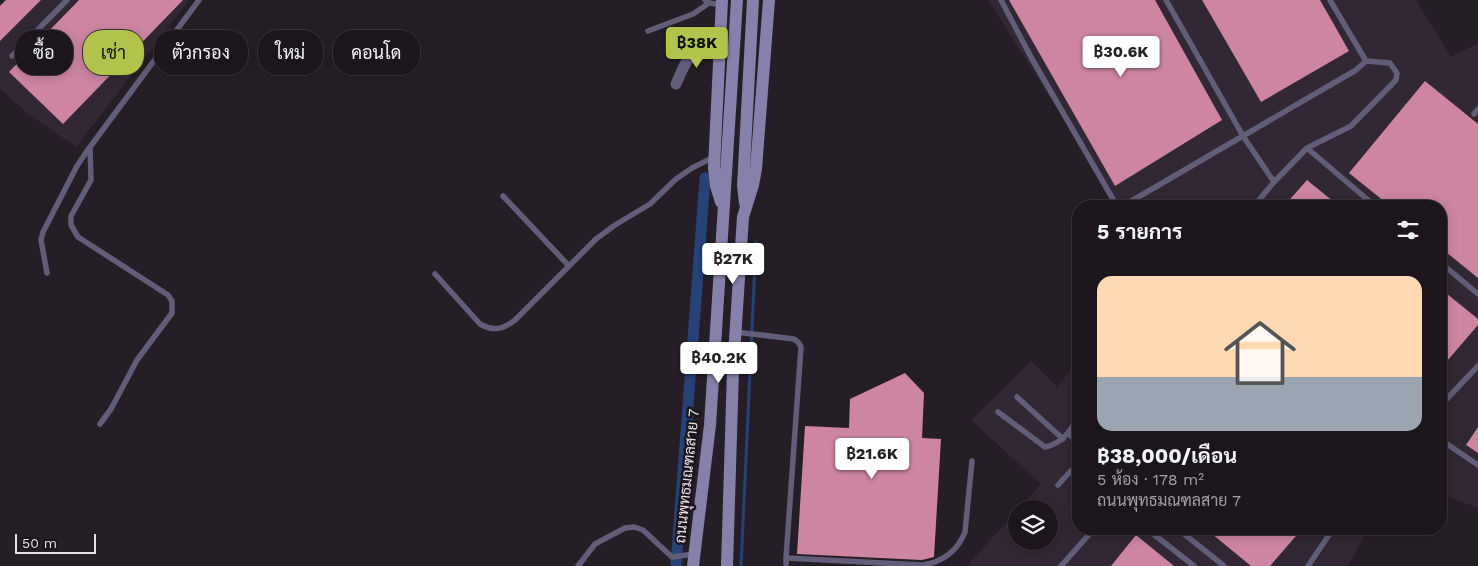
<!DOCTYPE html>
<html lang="th">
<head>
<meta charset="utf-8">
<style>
  body { margin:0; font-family:"Work Sans",Sarabun,sans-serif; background:#251f25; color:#f1f3f6; height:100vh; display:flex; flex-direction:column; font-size:19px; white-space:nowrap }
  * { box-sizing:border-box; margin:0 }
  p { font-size:16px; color:#a09fa3 }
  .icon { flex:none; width:28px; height:28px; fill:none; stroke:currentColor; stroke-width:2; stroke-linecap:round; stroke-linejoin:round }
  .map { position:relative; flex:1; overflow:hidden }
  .details { position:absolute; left:1072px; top:200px; width:375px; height:335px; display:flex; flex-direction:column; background:#1c161c; border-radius:20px; box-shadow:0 2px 12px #0003,0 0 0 1px #3a353b }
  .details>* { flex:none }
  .guide { position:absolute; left:15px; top:30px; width:475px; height:45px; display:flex; gap:10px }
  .controls { position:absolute; left:1008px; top:500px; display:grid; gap:10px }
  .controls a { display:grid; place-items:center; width:50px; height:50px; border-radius:50%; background:#1c161c; box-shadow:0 2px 12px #0003,0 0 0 1px #3a353b; font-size:25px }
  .scale { position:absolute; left:15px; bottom:12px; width:81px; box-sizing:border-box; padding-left:5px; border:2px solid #e6e1e6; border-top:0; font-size:14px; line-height:18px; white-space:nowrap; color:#e6e1e6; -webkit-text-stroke:4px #1c151d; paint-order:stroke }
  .price { position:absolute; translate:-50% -42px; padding:0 11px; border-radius:5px; background:#fff; color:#222; font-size:16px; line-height:32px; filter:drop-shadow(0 1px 2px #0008) }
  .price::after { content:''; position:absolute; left:50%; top:30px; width:15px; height:11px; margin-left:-8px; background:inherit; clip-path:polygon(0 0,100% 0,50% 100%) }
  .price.on { background:#b2c34c; color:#111 }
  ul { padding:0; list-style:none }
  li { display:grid; align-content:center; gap:10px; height:265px; padding:0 25px }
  li span { display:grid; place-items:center; height:155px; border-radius:15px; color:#555 }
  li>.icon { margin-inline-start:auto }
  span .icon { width:90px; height:90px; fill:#fffc; stroke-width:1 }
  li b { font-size:21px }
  h2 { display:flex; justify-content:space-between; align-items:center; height:60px; padding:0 25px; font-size:21px }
  .tag { padding:0 18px; border-radius:20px; background:#1c161c; box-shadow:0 2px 12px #0003,0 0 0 1px #3a353b; font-size:18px; line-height:45px }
  .tag.on { background:#b2c34c; color:#111 }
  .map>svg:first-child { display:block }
  .built { fill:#322734 }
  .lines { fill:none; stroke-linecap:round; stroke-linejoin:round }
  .stream { stroke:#264276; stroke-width:3 }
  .canal { stroke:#264276; stroke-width:11 }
  .building { fill:#cd85a2 }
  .service { stroke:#625e79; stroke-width:5.5 }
  .minor { stroke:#625e79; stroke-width:11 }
  .secondary { stroke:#8780ab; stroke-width:12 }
  .labels { text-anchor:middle; stroke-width:5; stroke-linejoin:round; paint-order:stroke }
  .street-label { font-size:15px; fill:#e6e1e6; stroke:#1c151d }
</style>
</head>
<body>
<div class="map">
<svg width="1478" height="566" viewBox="0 0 1478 566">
  <rect width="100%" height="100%" fill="#251e26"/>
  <path class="built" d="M4 0H189L76 147 31 116 0 89V4Z
    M988 0H1416L1451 57 1478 43V508L1441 494V206H1119Z
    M1079 359V529H1369L1347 566H967L1016 512V541H1049V509H1019L1041 484 971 420 1031 361 1057 387Z"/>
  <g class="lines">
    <path class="stream" d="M741 566 756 242"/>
    <path class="canal" d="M676 566 705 178"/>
  </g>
  <path class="building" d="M6 0H41L0 41V6Z
    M79 0H183L63 124 9 72Z
    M1009 0H1155L1222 120 1115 186Z
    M1202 0H1320L1349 51 1261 102Z
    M1425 81 1478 124V278L1441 248V206H1390L1349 173Z
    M1307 180 1339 206H1284Z
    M1441 289 1478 319V325L1441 368Z
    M905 373 924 393 922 438 941 439 934 557 922 560 797 554 805 426 849 428 850 399Z
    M1478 427V453L1466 445Z
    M1206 529H1302L1270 566H1251Z
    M1136 535 1174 566H1111Z"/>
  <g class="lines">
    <path class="service" d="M705 0 709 3 722 5
      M1001 0 1032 59 1114 201 1119 204 1128 203 1356 70 1366 61 1330 0
      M1166 0 1243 136 1274 182
      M648 31 693 14 709 3
      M12 56 67 0
      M1474 114 1478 109
      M1307 148 1375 206
      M503 196 569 266
      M1254 206 1274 182 1307 148 1351 126 1396 80 1397 73 1390 63 1366 61
      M1441 263 1478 294
      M47 273 41 240 43 232 77 166 89 148
      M435 274 480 324C494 332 503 329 515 320L596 239 615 225 650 204 676 179 692 168 714 157
      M736 332 794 339 798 342 801 347 786 558
      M1017 397 1063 439
      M1441 405 1478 366
      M998 412 1045 447C1055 445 1061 441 1068 433
      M1079 418 1068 433 1079 444
      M100 424 111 409 137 360 172 313V301L168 295 78 237 71 225V216L91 180 90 147 199 0
      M1441 440 1478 465
      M1058 485 1079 462
      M1147 529 1194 566
      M1178 529 1224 566
      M578 566 595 544 625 528 634 527 643 530 672 557 694 554
      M786 566V558L922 565C943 562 957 552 965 532L972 461
      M1061 566 1094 529
      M1308 566 1333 529"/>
    <path class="minor" d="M676 84C688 57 687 51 719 52"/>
    <path class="secondary" d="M721 202 716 186 714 168 722 0
      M745 203 743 186 753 0
      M693 566 710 425 737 0
      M727 566 733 370 743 217 753 185 756 169 769 0"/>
  </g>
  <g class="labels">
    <g class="street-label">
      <text transform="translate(687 476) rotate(-84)" y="5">ถนนพุทธมณฑลสาย 7</text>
    </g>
  </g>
</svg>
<div class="controls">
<a><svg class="icon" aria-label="layers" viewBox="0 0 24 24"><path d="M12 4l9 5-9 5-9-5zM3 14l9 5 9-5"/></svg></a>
</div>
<div class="scale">50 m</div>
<b class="price on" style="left:697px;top:69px">฿38K</b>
<b class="price" style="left:1121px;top:78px">฿30.6K</b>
<b class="price" style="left:733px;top:285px">฿27K</b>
<b class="price" style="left:719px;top:384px">฿40.2K</b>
<b class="price" style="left:872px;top:480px">฿21.6K</b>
<div class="guide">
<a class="tag">ซื้อ</a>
<a class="tag on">เช่า</a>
<a class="tag">ตัวกรอง</a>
<a class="tag">ใหม่</a>
<a class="tag">คอนโด</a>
</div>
<section class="details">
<h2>5 รายการ<svg class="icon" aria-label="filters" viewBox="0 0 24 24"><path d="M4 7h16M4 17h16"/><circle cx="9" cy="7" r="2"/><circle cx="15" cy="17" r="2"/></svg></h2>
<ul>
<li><span style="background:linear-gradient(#ffd9b3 65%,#9aa5b1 0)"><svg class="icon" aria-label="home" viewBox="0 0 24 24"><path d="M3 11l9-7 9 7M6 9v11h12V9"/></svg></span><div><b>฿38,000/เดือน</b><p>5 ห้อง · 178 m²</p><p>ถนนพุทธมณฑลสาย 7</p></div></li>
</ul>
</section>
</div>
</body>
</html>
